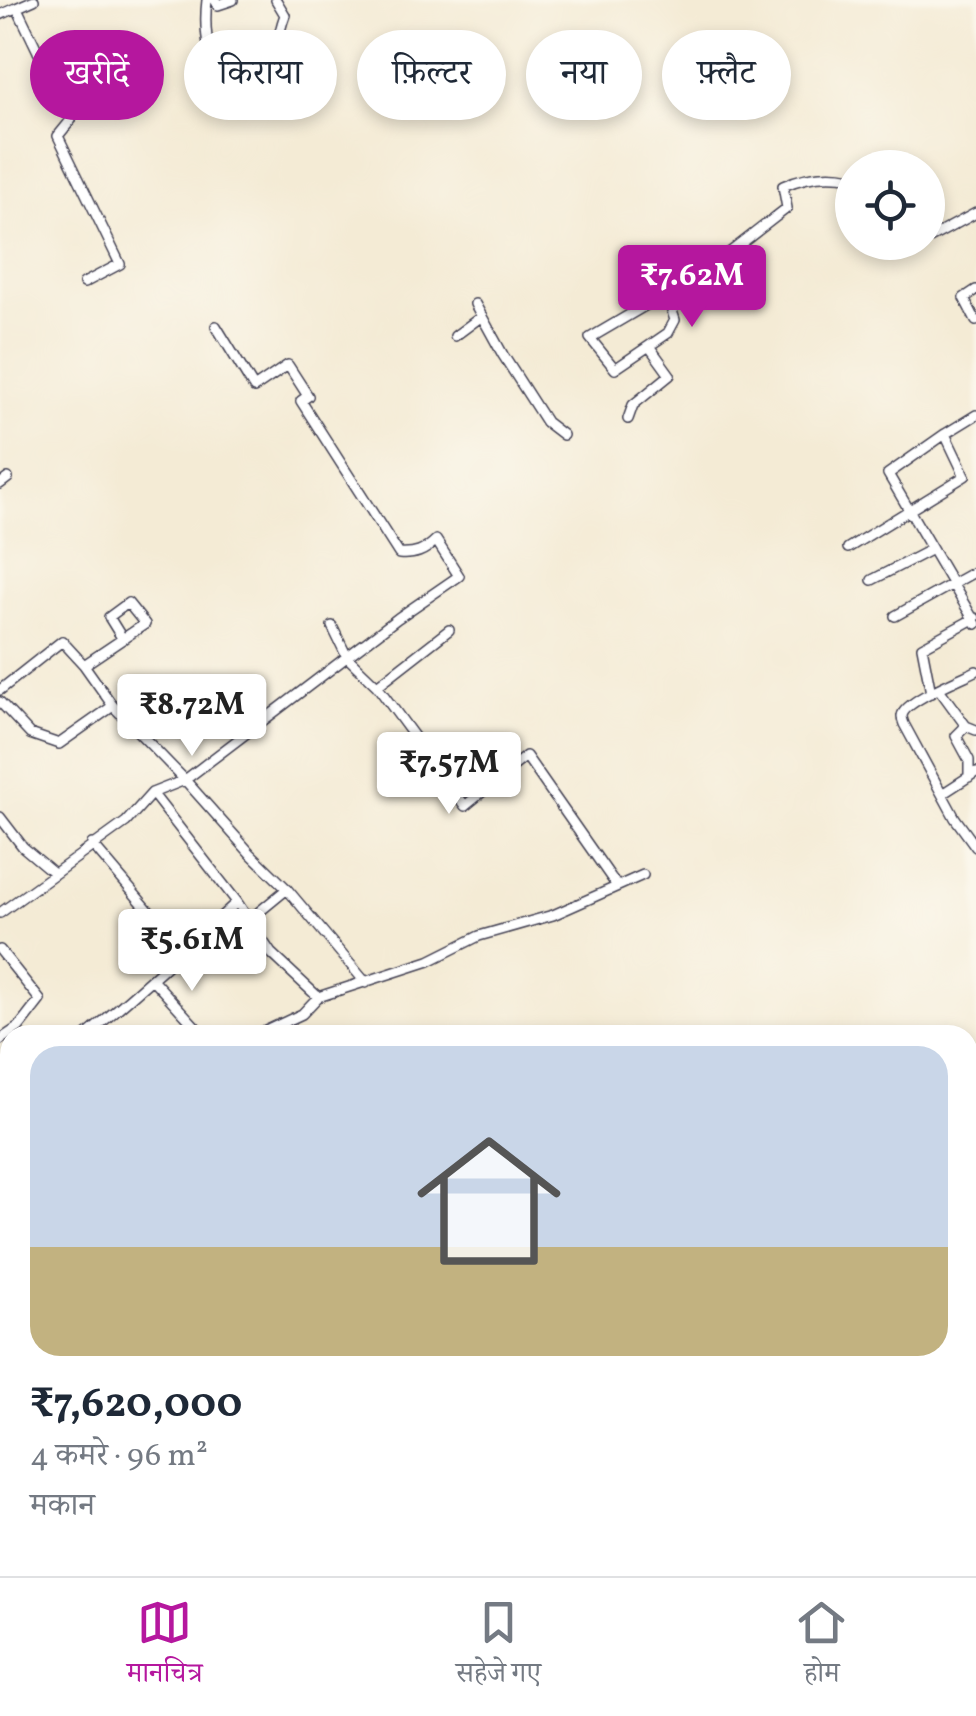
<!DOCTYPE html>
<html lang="hi">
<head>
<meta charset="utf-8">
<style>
  body { margin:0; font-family:Vollkorn,"Noto Serif Devanagari",serif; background:#f2f2f3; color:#1f2937; height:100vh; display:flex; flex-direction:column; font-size:38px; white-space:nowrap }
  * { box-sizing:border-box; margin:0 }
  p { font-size:32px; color:#747a83 }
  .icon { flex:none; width:55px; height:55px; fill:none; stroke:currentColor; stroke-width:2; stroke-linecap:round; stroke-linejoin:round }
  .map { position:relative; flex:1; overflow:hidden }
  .details { position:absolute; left:0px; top:1025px; width:978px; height:552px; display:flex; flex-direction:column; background:#fff; border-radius:30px 30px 0 0; box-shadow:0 5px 15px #0003 }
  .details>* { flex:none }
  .hud { position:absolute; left:30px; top:30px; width:918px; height:90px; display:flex; gap:20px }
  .tools { position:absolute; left:835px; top:150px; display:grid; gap:20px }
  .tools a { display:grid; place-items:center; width:110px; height:110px; border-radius:50%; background:#fff; box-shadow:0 5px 15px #0003; font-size:50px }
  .price { position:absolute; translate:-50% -85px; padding:0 22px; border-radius:10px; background:#fff; color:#222; font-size:32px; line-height:65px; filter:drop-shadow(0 2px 5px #0008) }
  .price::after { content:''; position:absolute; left:50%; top:60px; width:30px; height:22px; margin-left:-15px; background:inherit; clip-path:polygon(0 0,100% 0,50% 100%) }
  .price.current { background:#b5179e; color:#fff }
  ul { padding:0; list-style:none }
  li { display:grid; align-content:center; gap:20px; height:530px; padding:0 30px }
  li span { display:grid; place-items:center; height:310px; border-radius:30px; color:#555 }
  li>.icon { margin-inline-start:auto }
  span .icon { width:180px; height:180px; fill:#fffc; stroke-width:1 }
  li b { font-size:42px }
  .pill { padding:0 35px; border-radius:45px; background:#fff; box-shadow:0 5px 15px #0003; font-size:35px; line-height:90px }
  .pill.current { background:#b5179e; color:#fff }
  .menu { display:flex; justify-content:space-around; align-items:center; height:140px; border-top:2px solid #e0e1e3; background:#fff; font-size:28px; color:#747a83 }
  .menu a { display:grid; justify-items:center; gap:5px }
  .menu .current { color:#b5179e }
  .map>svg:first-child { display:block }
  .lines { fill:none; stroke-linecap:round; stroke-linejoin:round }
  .minor-casing { stroke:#424052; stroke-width:12 }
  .minor { stroke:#fff; stroke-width:9 }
</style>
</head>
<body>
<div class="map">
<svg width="976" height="1576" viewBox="0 0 976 1576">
  <rect width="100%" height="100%" fill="#fbf7ec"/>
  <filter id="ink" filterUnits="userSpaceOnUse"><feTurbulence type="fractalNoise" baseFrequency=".01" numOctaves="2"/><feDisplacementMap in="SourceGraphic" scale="20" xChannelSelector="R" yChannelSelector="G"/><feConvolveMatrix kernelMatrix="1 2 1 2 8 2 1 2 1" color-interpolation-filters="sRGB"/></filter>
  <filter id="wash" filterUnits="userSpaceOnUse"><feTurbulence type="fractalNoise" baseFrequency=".0048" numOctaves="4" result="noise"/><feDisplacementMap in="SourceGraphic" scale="40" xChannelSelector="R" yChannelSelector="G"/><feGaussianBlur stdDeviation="2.25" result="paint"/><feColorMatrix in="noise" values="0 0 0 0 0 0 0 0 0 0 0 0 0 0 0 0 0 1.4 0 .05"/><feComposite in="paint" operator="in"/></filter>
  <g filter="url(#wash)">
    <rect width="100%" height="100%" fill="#f4ebd5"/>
  </g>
  <g filter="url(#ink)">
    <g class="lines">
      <g class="minor-casing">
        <path id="minor" d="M207 0C203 33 209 69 231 94
          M215 0 218 5 233 0
          M276 0 285 15C276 39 278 44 290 65
          M17 8 71 120 58 136 120 264 84 283
          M0 15 34 0
          M38 52 80 34
          M55 87 135 51
          M928 239 976 213
          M906 242 912 247 920 242
          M976 290 964 298 976 321
          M475 304 503 355 546 422 563 435
          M455 336 482 316
          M649 346 668 333 675 320 666 293
          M628 419 633 405 670 375 649 346 615 369 590 338 711 267 787 208 783 186C805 176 828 173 852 178
          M945 434 976 415
          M0 484 8 478
          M848 548 965 476 945 434 888 474C917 524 947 574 976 624
          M872 580 932 549
          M895 616 976 571
          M332 626 347 657 377 686 465 806 526 756 617 886
          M84 665 145 624 128 603 109 617 122 638
          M976 671C962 678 904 701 902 716 902 719 903 721 904 724L955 818 976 847
          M377 686 449 630
          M939 689 966 726
          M0 690 62 641 84 665 113 706 185 780 250 853 287 889 366 983
          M931 693 922 647 975 618
          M0 702 30 734 59 744 113 706
          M969 777V760L956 736 966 726 976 730
          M152 793 237 902 271 953 318 997
          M942 794 976 772
          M0 817 23 847 54 873
          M92 844 183 951
          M0 913 126 822 152 793 185 780 398 618 459 576 436 540C424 552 415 555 399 554L301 401 308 396 288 365 254 388 216 326
          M248 921 287 889
          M0 950 40 1000 19 1027 0 1040
          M153 980 203 1035
          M87 1035C138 992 188 947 237 902
          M257 1035 302 1014 318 997 429 961 479 936 553 915 643 875
          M0 1111 10 1102
          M0 1129 10 1133
          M0 1272 10 1263
          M968 1393 973 1385
          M0 1526 10 1537
          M968 1542 976 1556
          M38 1568 46 1576
          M306 1568 313 1576
          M197 1576 209 1568
          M742 1576 752 1572 755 1576"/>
      </g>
      <use href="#minor" class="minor"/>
    </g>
  </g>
</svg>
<div class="tools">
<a><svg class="icon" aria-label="locate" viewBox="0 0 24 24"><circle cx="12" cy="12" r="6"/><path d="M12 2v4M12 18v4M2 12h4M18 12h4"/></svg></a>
</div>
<b class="price current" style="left:692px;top:330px">₹7.62M</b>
<b class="price" style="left:192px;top:759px">₹8.72M</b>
<b class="price" style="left:449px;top:817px">₹7.57M</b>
<b class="price" style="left:192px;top:994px">₹5.61M</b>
<div class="hud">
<a class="pill current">खरीदें</a>
<a class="pill">किराया</a>
<a class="pill">फ़िल्टर</a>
<a class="pill">नया</a>
<a class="pill">फ़्लैट</a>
</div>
<section class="details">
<ul>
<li><span style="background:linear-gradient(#c9d6e8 65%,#c2b280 0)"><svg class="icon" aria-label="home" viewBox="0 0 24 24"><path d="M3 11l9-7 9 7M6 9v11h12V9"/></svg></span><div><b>₹7,620,000</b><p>4 कमरे · 96 m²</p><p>मकान</p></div></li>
</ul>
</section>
</div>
<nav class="menu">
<a class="current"><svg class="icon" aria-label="map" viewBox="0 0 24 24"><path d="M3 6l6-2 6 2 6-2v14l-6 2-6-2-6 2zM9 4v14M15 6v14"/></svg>मानचित्र</a>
<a><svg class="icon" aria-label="saved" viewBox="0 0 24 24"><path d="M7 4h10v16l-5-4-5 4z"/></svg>सहेजे गए</a>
<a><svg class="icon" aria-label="home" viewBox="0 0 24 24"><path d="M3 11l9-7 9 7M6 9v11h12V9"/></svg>होम</a>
</nav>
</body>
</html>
